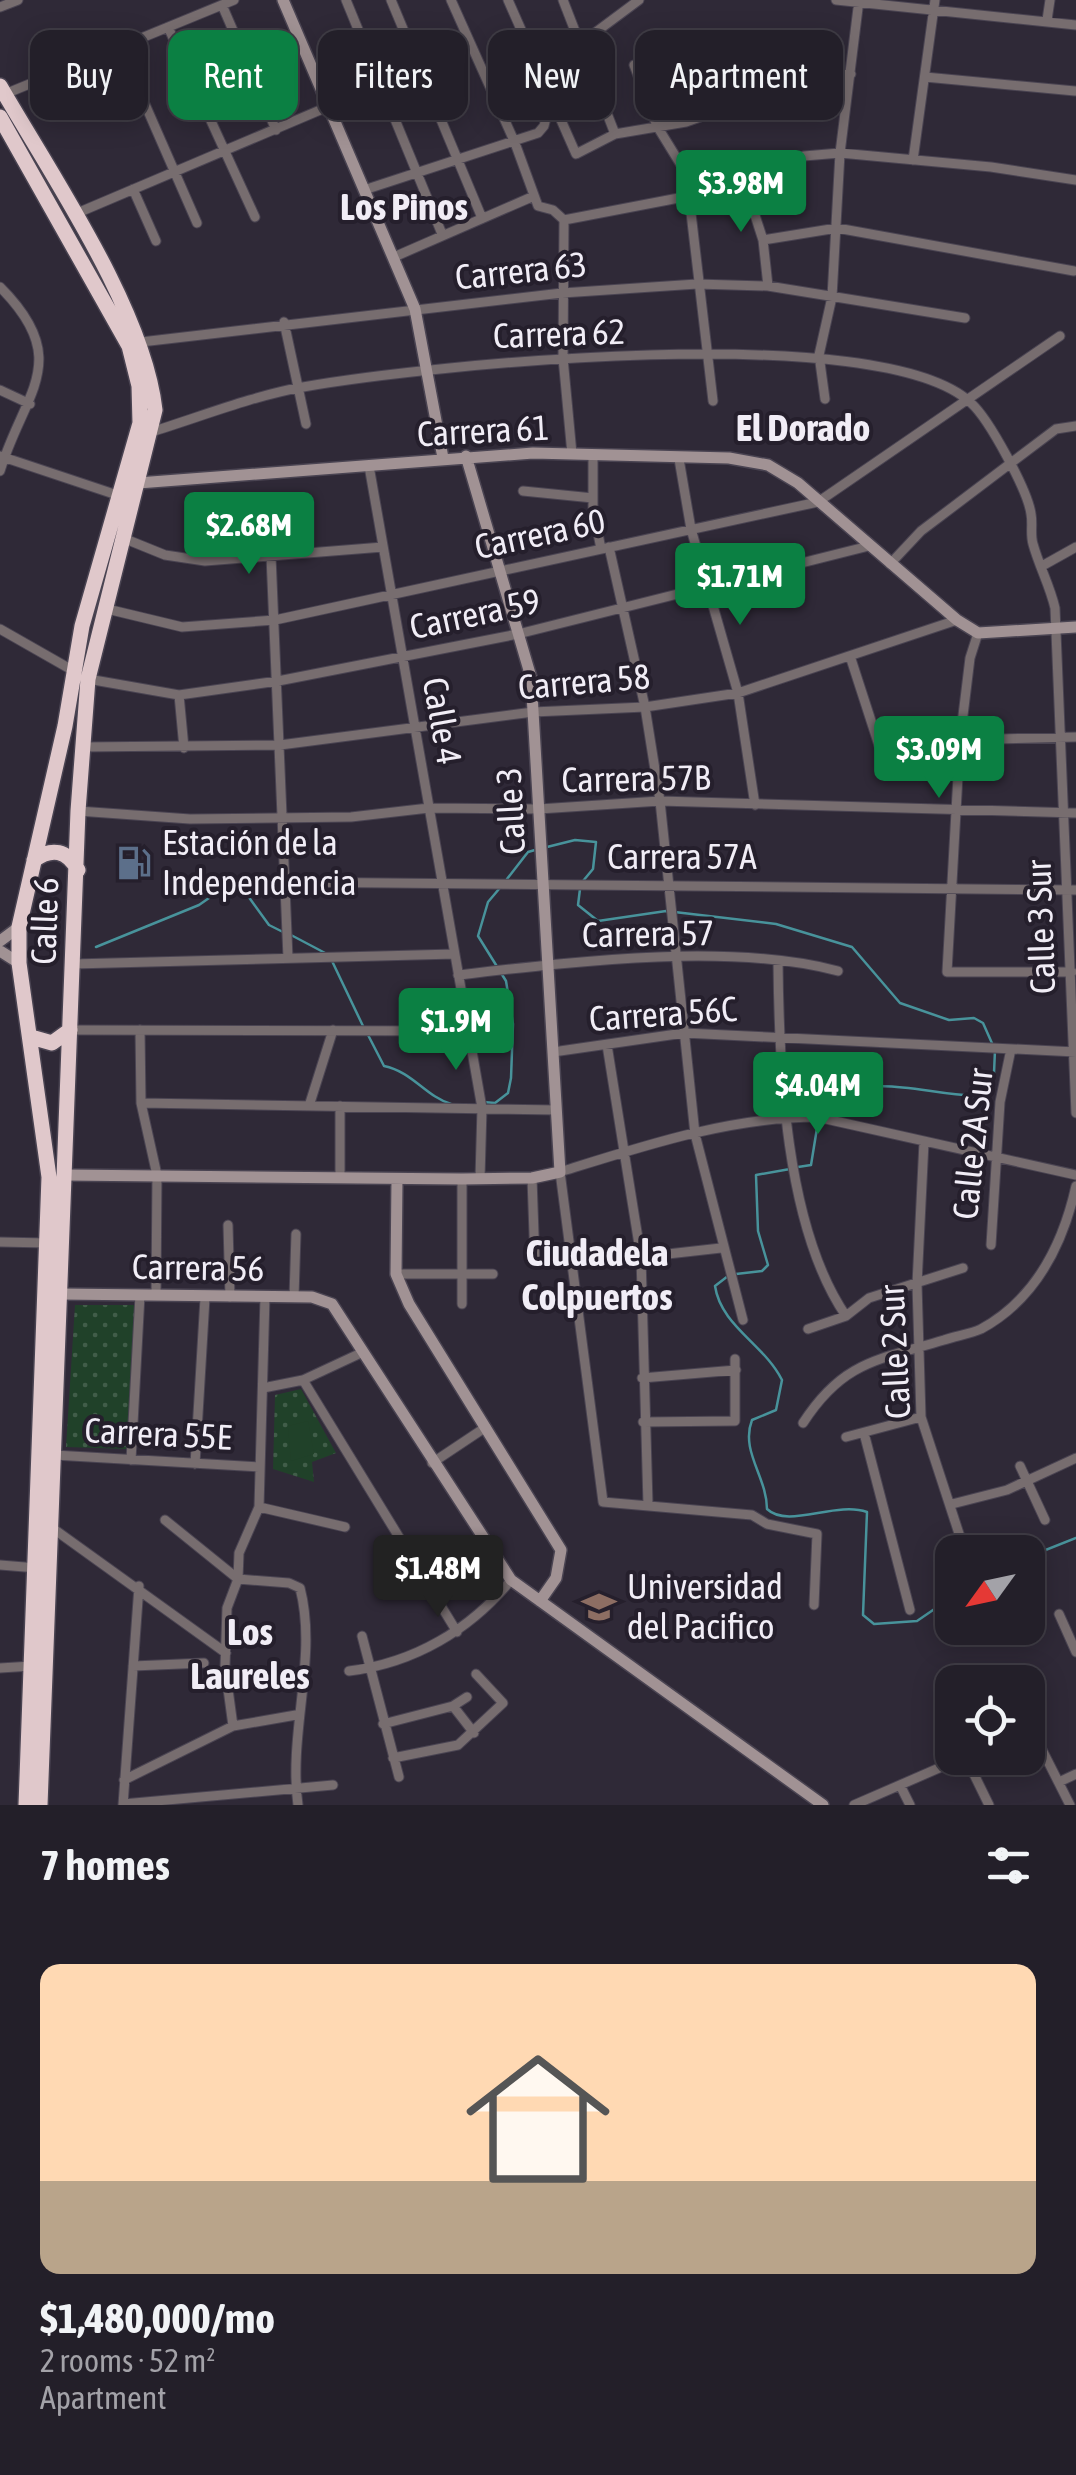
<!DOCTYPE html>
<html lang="en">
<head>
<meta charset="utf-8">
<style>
  body { margin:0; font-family:"Asap Condensed",sans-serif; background:#2b2731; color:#f1f3f6; height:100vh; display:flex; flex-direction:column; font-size:38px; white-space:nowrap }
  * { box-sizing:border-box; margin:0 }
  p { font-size:32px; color:#a3a2a8 }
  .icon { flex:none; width:55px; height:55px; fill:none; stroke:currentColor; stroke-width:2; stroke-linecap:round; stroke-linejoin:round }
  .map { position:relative; height:1805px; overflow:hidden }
  .drawer { display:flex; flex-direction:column; background:#231f29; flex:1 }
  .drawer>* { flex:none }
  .guide { position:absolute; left:30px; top:30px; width:1018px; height:90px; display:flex; gap:20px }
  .needle { width:65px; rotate:237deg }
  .tools { position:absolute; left:935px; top:1535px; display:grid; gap:20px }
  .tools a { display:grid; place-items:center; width:110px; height:110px; border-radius:20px; background:#231f29; box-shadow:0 5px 25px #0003,0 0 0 2px #403d46; font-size:50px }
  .price { position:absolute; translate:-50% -85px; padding:0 22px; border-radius:10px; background:#0b8043; color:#fff; font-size:32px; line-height:65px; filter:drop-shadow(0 2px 5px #0008) }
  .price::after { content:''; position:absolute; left:50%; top:60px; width:30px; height:22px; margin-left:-15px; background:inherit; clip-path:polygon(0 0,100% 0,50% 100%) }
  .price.active { background:#222; color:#fff }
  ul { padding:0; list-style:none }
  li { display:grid; align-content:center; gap:20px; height:530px; padding:0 40px }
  li span { display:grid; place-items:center; height:310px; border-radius:20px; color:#555 }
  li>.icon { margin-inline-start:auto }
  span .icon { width:180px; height:180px; fill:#fffc; stroke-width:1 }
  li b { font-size:42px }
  h2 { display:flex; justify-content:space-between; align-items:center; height:120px; padding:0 40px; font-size:42px }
  .chip { padding:0 35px; border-radius:20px; background:#231f29; box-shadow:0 5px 25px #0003,0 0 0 2px #403d46; font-size:35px; line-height:90px }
  .chip.active { background:#0b8043; color:#fff }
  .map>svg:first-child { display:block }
  .grass { fill:url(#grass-dots) }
  .garden { fill:#204129 }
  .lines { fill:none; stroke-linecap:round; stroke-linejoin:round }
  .stream { stroke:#48939b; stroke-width:2.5 }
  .street-casing { stroke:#4a4452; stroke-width:11 }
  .secondary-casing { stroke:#4a4452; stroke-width:14 }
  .highway-casing { stroke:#4a4452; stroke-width:18 }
  .street { stroke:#776d6f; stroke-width:9 }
  .secondary { stroke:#a19294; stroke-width:11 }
  .highway { stroke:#e0c8cb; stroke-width:15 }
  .labels { text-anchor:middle; stroke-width:8; stroke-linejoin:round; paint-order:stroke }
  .street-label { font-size:35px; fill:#f1edf6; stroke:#251f2c }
  .poi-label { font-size:35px; fill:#f1edf6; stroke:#251f2c; text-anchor:start }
  .neighbourhood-label { font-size:38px; font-weight:bold; fill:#f1edf6; stroke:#251f2c }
</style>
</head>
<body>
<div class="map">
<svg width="1076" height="1805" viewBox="0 0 1076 1805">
  <defs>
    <pattern id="grass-dots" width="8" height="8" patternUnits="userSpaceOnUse" patternTransform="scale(2.5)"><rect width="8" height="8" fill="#204129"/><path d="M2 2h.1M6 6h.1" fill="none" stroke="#415d49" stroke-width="1.8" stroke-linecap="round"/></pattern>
  </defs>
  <rect width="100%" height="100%" fill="#2f2937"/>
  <path class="grass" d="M75 1305H135L127 1449 66 1447Z
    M301 1389 336 1453 312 1462 314 1482 273 1469 275 1395Z"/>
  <path class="garden" d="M308 1421 314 1454 291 1461 288 1426Z"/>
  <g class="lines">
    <path class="stream" d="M543 848 575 840 596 842 593 869 583 881
      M507 879 528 852 535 850
      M580 889 578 905 598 921 666 911 776 924 852 947 900 1003 949 1020 974 1018 983 1023 995 1050 994 1073 976 1096C922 1094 886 1075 831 1096L821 1115
      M248 896 269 925 283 932
      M291 935 327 954
      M96 947 199 905 232 882 243 890
      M332 961 363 1026
      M367 1033 384 1066C413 1072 425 1096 451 1104
      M483 1102 495 1103 508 1093 511 1078 513 1024 506 981 478 936 488 902 499 889
      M798 1167 811 1165 818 1122
      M736 1274 762 1271 768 1265 758 1231 756 1175 790 1169
      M728 1276 715 1286C721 1326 764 1344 782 1380L776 1410 752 1420C740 1451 767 1477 767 1509 788 1529 835 1501 867 1512L863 1615 874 1624 917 1621 952 1597
      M1028 1557 1076 1538"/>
    <g class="street-casing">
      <path id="street" d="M346 0 442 234
        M391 0 482 218
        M451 0 515 143 538 206 553 210 564 220
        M508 0 576 154 615 134 686 122 816 76 851 74
        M563 0 615 134
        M836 0 1076 25
        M222 5 276 130
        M0 7 18 0
        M1047 20 1050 0
        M168 27 255 217
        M120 47 197 223
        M634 65 657 126 681 165 689 196 713 401
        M925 77 1075 91
        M5 94 234 0
        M651 103 677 92 698 94
        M913 160 935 0
        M743 178 763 240 768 286
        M133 189 156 241
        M364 190 538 133 544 126 561 58 639 0
        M75 214 471 46
        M564 220 689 196 804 156 840 153 991 167 1076 180
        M564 220 563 358 572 454
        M763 240 837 228 1074 271
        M394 257 534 196
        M0 287C74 361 24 392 0 471
        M284 322 306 424
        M141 342 562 293 697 284 768 286 965 318
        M0 390 30 404
        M825 399 819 355 832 297 840 153 859 0
        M151 432C200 417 252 396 303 387 428 365 881 318 971 403 989 419 1028 491 1031 514 1033 524 1030 534 1033 544 1039 566 1050 586 1055 608L1076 1113
        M593 455V508L601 549
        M0 456 120 496
        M679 459 691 529 738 693 755 805
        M369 466 482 1108 480 1178
        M523 491 593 498
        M123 538 165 555 205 561 383 547
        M609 547 645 707 660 801 695 1134 743 1320
        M271 556 288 958
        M890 564 921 531 1056 429 1076 426
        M1042 566 1076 547
        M103 608 182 627 275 620 818 502 1060 336
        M0 629 72 670
        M978 633 970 658 960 740 947 972H1072
        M850 656 886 767
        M88 679 179 695 278 681 518 634 869 546
        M179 695 184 748
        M960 740 1076 737
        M83 747 280 745 533 712 645 707 738 693 957 620
        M78 811 190 819 351 817 429 808 539 809 660 801 1076 813
        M288 882 1076 890
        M244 891 288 890
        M778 962C779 1067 785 1227 846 1316
        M73 964 455 954
        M458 975C571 962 729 942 838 971
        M70 1030 468 1031
        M140 1030 141 1103 157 1175 156 1295
        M607 1045 641 1257 648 1504
        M553 1052 684 1033 1076 1052
        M141 1103 556 1110
        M309 1106 333 1030
        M340 1106V1176
        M924 1142 917 1284 921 1417 965 1552
        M532 1178 535 1263
        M228 1225 230 1297
        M0 1242 47 1243
        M991 1245 1000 1102 1011 1049
        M570 1257H641L721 1248
        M396 1274H493
        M294 1297 296 1234
        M462 1304V1179
        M808 1329 846 1316 869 1298 963 1268
        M642 1378 736 1370
        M303 1380 457 1632
        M263 1388 303 1380 361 1353
        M643 1422 735 1421V1359
        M803 1423C843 1361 878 1360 944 1340 955 1336 970 1334 981 1329 1036 1299 1063 1244 1076 1186
        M864 1433 910 1610
        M846 1437 921 1417
        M54 1455 259 1467
        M131 1460 140 1295
        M432 1463 486 1427
        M195 1464 205 1298
        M1020 1466 1045 1520
        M952 1504 1007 1490 1076 1458
        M259 1507 345 1527
        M165 1520 238 1579 289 1583 300 1588C318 1657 288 1733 298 1805
        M51 1527 226 1653
        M0 1565 37 1568
        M814 1605 817 1534 767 1524 752 1515 603 1502 560 1172C643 1146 730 1117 817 1117L1076 1175
        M1059 1614 1076 1652
        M362 1636 399 1777
        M133 1666 204 1663
        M0 1668 32 1666
        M349 1671C414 1663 470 1630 511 1580
        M453 1706 474 1733
        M1028 1722 1070 1805
        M383 1724 453 1706 467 1697
        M233 1726 225 1667 227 1608 238 1579 239 1553 259 1507 265 1297
        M393 1758 458 1745 503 1703 476 1674
        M966 1758 989 1805
        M124 1780 233 1726 296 1715
        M1059 1782 1076 1774
        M900 1785 910 1805
        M123 1804 333 1785
        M123 1805 139 1586
        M854 1805 962 1758"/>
    </g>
    <g class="secondary-casing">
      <path id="secondary" d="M283 0 415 309 443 458
        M138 483 533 453 729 458 768 465 798 483 957 620 978 633 1076 627
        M0 941 19 927
        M0 951 19 963
        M65 1175 462 1179 532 1178 560 1172 531 677 466 456
        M397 1179 396 1274 409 1304 561 1550 556 1578 540 1601
        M61 1294 312 1297 332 1304 511 1580 823 1805"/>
    </g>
    <g class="highway-casing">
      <path id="highway" d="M0 86C52 176 144 310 155 410L88 679 78 811 40 1805
        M0 117 129 346 139 386 140 423 82 626 65 726 19 927V963L49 1177 26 1805
        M34 860C52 847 67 850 78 870
        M31 1037 52 1043 70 1030"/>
    </g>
    <use href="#street" class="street"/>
    <use href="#secondary" class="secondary"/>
    <use href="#highway" class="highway"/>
  </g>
  <defs>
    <g id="fuel-bare" transform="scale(2.7)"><path d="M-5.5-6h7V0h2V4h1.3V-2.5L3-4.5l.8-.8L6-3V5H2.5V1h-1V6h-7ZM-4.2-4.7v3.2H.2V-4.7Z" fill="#5c6f8a" stroke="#251f2c" stroke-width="2.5" paint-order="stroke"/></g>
    <g id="university-bare" transform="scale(2.7)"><path d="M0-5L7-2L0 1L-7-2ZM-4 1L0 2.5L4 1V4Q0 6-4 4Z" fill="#8d6e63" stroke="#251f2c" stroke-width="2.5" paint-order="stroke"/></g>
  </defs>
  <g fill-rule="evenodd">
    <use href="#fuel-bare" x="134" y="863"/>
    <use href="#university-bare" x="599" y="1607"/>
  </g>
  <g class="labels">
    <g class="street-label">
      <text transform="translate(521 271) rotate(-6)" y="12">Carrera 63</text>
      <text transform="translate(559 334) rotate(-2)" y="12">Carrera 62</text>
      <text transform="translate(483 431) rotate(-3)" y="12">Carrera 61</text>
      <text transform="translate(540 534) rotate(-12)" y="12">Carrera 60</text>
      <text transform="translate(475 614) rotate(-12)" y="12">Carrera 59</text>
      <text transform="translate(584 682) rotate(-5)" y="12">Carrera 58</text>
      <text transform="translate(442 721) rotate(80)" y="12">Calle 4</text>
      <text transform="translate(636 779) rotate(-1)" y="12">Carrera 57B</text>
      <text transform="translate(511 811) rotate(-93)" y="12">Calle 3</text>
      <text x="682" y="869">Carrera 57A</text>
      <text transform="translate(45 921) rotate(-88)" y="12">Calle 6</text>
      <text transform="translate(1041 927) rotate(-92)" y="12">Calle 3 Sur</text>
      <text transform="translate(648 934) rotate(-1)" y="12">Carrera 57</text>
      <text transform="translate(663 1014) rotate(-4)" y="12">Carrera 56C</text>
      <text transform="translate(973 1144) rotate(-84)" y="12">Calle 2A Sur</text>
      <text transform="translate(198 1268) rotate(1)" y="12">Carrera 56</text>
      <text transform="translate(895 1352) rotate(-93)" y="12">Calle 2 Sur</text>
      <text transform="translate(158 1434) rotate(3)" y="12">Carrera 55E</text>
    </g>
    <g class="poi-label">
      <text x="162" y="855">Estación de la<tspan x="162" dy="40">Independencia</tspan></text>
      <text x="627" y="1599">Universidad<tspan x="627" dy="40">del Pacifico</tspan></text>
    </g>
    <g class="neighbourhood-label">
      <text x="404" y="220">Los Pinos</text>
      <text x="803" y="441">El Dorado</text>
      <text x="597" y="1266">Ciudadela<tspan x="597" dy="44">Colpuertos</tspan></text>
      <text x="250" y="1645">Los<tspan x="250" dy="44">Laureles</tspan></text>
    </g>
  </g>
</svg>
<div class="tools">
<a><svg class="needle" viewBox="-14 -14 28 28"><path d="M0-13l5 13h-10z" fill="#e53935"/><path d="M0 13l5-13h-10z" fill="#a3a2a8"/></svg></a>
<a><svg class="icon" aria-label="locate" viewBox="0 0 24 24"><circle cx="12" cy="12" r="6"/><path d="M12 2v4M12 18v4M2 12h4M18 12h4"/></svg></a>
</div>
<b class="price" style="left:741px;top:235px">$3.98M</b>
<b class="price" style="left:249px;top:577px">$2.68M</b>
<b class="price" style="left:740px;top:628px">$1.71M</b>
<b class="price" style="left:939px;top:801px">$3.09M</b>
<b class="price" style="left:456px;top:1073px">$1.9M</b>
<b class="price" style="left:818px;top:1137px">$4.04M</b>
<b class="price active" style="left:438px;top:1620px">$1.48M</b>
<div class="guide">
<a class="chip">Buy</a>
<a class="chip active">Rent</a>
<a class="chip">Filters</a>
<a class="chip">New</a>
<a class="chip">Apartment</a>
</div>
</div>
<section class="drawer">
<h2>7 homes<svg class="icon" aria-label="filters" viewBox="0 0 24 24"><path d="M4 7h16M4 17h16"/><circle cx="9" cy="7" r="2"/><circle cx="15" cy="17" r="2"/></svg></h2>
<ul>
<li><span style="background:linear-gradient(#ffd9b3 70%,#b9a48a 0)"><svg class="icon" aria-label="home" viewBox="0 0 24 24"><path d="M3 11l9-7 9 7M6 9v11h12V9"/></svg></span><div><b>$1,480,000/mo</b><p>2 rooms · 52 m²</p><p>Apartment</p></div></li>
</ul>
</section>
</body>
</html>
